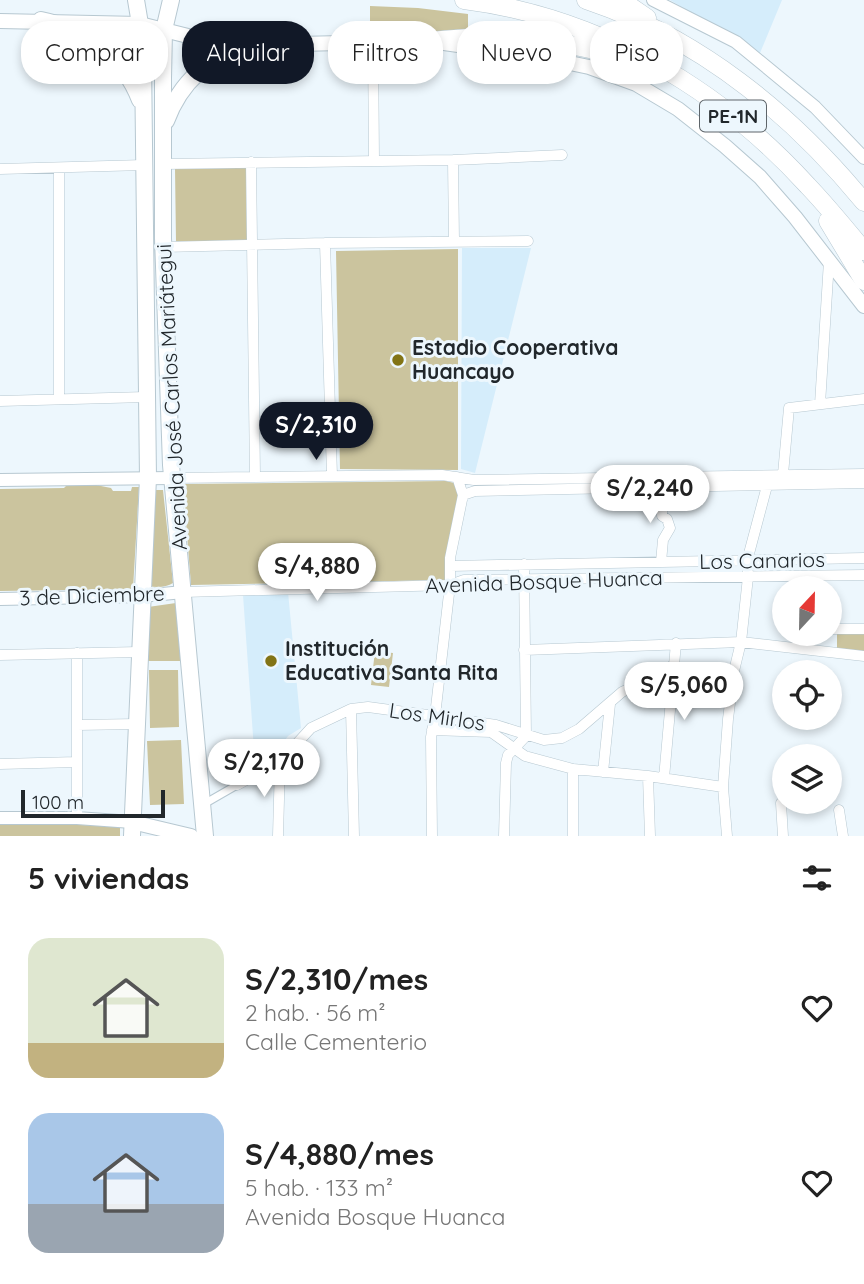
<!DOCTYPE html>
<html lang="es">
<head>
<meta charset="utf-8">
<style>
  body { margin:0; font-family:Quicksand,sans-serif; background:#f2f2f2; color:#222; height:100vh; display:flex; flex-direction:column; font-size:26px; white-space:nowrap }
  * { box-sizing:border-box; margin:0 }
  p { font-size:23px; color:#767676 }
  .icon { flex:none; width:38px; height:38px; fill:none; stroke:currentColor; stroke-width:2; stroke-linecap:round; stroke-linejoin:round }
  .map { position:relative; height:836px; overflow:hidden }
  .drawer { display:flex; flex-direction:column; background:#fff; flex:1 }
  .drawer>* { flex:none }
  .banner { position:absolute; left:21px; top:21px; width:822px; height:63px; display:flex; gap:14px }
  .needle { width:46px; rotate:22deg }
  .buttons { position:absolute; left:772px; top:576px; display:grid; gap:14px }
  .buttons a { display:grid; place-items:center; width:70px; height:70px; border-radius:50%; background:#fff; box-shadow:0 4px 10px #0003; font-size:35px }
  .scale { position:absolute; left:21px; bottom:18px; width:144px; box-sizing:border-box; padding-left:7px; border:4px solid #21272b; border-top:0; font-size:19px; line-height:24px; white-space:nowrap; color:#21272b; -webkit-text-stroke:5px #edf7fd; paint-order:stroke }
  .price { position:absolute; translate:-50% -60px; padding:0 16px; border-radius:24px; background:#fff; color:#222; font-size:23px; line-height:46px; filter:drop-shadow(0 2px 4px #0008) }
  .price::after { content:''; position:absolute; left:50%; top:42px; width:21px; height:16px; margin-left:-10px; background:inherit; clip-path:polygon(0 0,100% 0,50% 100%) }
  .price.on { background:#111827; color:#fff }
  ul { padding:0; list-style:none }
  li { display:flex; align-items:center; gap:21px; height:175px; padding:0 28px }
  li span { display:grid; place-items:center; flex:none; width:196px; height:140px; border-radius:21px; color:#555 }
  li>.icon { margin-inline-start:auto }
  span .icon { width:84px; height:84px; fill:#fffc; stroke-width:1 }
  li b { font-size:30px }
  h2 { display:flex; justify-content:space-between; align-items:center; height:84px; padding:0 28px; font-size:30px }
  .tag { padding:0 24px; border-radius:28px; background:#fff; box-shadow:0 4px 10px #0003; font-size:24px; line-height:63px }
  .tag.on { background:#111827; color:#fff }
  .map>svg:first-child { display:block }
  .built { fill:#d5edfb }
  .green { fill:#cbc49e }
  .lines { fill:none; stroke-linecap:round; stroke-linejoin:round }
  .pedestrian-casing { stroke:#b7c8d1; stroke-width:9 }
  .minor-casing { stroke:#b7c8d1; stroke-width:11 }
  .tertiary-casing { stroke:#b7c8d1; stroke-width:14 }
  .secondary-casing { stroke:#b7c8d1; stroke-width:16 }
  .primary-casing { stroke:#b7c8d1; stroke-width:18 }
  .motorway-casing { stroke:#b7c8d1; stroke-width:19 }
  .pedestrian { stroke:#fff; stroke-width:7 }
  .minor { stroke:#fff; stroke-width:10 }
  .tertiary { stroke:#fff; stroke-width:12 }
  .secondary { stroke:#fff; stroke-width:14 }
  .primary { stroke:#fff; stroke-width:16 }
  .motorway { stroke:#fff; stroke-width:18 }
  .poi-dot { fill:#827416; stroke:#edf7fd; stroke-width:2.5 }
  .labels { text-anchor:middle; stroke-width:6; stroke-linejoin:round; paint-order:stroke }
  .shield { fill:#edf7fd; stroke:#5e656a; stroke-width:2 }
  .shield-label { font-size:19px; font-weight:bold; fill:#21272b }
  .poi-label { font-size:21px; font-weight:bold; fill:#21272b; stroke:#edf7fd; text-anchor:start }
  .street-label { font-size:21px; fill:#21272b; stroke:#edf7fd }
</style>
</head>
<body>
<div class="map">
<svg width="864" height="836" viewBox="0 0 864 836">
  <rect width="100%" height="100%" fill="#edf7fd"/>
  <path class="built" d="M670 0H782L760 53Z
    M462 248H531L475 473 461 469Z
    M288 592 301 728 288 736 272 758 255 764 243 595Z"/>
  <path class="green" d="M370 6 418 8 468 14V29L370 36Z
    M249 166 251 242H176L175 168Z
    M458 249V470L340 469 336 251Z
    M446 481 454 483 460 492 446 558 445 580 191 585 183 484Z
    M68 484H91L111 488 113 491H131L132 487H139L133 589 0 591V489L64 488Z
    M154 490H163L173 583C167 587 157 588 149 586Z
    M176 603 182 661H146L148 607Z
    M837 631 864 632V652L837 651Z
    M375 651 393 653 389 687 371 685Z
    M149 670H178L179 727 150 728Z
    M181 740 184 804 150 805 147 741Z
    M0 823 120 826V836H0Z"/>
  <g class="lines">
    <g class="pedestrian-casing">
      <path id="pedestrian" d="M204 804 237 785"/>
    </g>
    <g class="minor-casing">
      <path id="minor" d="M373 41 374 161
        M453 160 454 242
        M251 162 255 477
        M163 164 453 160 562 155
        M0 169 144 165
        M325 243 332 476
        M163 247 325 243 528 241
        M59 399V168
        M0 401 146 397
        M820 404 829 261
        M783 474 789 408 864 399
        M172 478 442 475 474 480 864 474
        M463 495 475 491 864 483
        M661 562 663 540 670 528 667 519 662 516V487
        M450 566 864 558
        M800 588V576
        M183 592 450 585 464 580 864 575
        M830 629H864
        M799 648V634
        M524 650 741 642 864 656
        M0 655 139 652
        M351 709 354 836
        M77 725 136 724
        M432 730 491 732 525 756 573 769 648 776 723 787
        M0 764 77 762
        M573 769V836
        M603 772 610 704
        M648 776 650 836
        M664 778 676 643
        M237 785 280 762 311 728 351 709 368 707 435 716 496 725 544 740 562 738 579 729 622 692 666 671 674 664
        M781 803 783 836
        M839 810 843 836
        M77 818V653
        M278 836 280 762
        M432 836 431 737 435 716 450 585V558L463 495 457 477
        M504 836 506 763 508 755 526 736 524 564
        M727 836 723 787 728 719 734 671 741 642 748 577 747 561 768 482"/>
    </g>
    <g class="tertiary-casing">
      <path id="tertiary" d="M653 0 736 42 815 107 864 158
        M0 480 172 478
        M0 599 142 596 183 592
        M0 818H77L132 822"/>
    </g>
    <g class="secondary-casing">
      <path id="secondary" d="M0 21 140 24 192 37 249 45 430 41 541 57 589 67 636 84 678 109 725 146 760 177 795 217 864 306
        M132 822 191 836"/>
    </g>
    <g class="primary-casing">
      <path id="primary" d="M171 0 164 30 163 78V238L171 465 205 836
        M41 20C86 29 123 56 140 100
        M166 121C181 81 208 58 249 45
        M132 836 148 478 143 60 140 24 136 0"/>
    </g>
    <g class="motorway-casing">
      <path id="motorway" d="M464 0C598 17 718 87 808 186 828 207 846 229 864 251
        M586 0C697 37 790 112 864 202
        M621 0 647 18
        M430 41C468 37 505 35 543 40 572 44 600 52 628 57
        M828 221 864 281"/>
    </g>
    <use href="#pedestrian" class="pedestrian"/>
    <use href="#minor" class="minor"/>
    <use href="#tertiary" class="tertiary"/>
    <use href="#secondary" class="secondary"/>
    <use href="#primary" class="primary"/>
    <use href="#motorway" class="motorway"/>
  </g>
  <g class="poi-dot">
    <circle cx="398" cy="360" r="7"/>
    <circle cx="271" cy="661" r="7"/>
  </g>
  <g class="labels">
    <rect class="shield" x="700" y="100.5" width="66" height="31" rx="5"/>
    <g class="shield-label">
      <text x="733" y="123">PE-1N</text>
    </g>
    <g class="poi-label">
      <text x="412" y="355">Estadio Cooperativa<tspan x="412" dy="24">Huancayo</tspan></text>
      <text x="285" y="656">Institución<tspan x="285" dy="24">Educativa Santa Rita</tspan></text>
    </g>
    <g class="street-label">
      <text transform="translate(172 397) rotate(-93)" y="7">Avenida José Carlos Mariátegui</text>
      <text transform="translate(762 561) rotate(-1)" y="7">Los Canarios</text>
      <text transform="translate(544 582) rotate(-2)" y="7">Avenida Bosque Huanca</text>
      <text transform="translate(92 596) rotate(-2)" y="7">3 de Diciembre</text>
      <text transform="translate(437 717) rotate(8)" y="7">Los Mirlos</text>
    </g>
  </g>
</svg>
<div class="buttons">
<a><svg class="needle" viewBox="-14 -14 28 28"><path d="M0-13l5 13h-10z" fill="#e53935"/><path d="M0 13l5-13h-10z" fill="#767676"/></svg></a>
<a><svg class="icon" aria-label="locate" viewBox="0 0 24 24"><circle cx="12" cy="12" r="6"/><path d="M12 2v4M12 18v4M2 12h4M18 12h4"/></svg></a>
<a><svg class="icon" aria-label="layers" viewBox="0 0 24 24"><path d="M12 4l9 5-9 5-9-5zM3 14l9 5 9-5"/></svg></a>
</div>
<div class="scale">100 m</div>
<b class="price on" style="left:316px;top:462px">S/2,310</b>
<b class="price" style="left:650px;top:525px">S/2,240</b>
<b class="price" style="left:317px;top:603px">S/4,880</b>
<b class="price" style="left:684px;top:722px">S/5,060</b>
<b class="price" style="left:264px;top:799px">S/2,170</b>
<div class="banner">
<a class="tag">Comprar</a>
<a class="tag on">Alquilar</a>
<a class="tag">Filtros</a>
<a class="tag">Nuevo</a>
<a class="tag">Piso</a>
</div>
</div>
<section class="drawer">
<h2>5 viviendas<svg class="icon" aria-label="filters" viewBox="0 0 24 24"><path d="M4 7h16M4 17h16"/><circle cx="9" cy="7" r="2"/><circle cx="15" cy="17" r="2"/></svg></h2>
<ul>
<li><span style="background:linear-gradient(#dfe7d0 75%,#c2b280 0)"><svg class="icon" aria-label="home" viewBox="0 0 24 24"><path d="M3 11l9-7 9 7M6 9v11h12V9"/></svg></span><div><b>S/2,310/mes</b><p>2 hab. · 56 m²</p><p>Calle Cementerio</p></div><svg class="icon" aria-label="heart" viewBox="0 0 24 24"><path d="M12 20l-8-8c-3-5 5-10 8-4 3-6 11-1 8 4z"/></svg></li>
<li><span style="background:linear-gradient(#a9c7e8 65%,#9aa5b1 0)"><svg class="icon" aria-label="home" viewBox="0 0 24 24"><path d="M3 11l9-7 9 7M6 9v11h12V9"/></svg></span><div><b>S/4,880/mes</b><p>5 hab. · 133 m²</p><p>Avenida Bosque Huanca</p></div><svg class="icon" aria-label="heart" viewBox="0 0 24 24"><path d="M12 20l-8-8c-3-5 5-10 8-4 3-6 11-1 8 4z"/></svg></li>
</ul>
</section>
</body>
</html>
